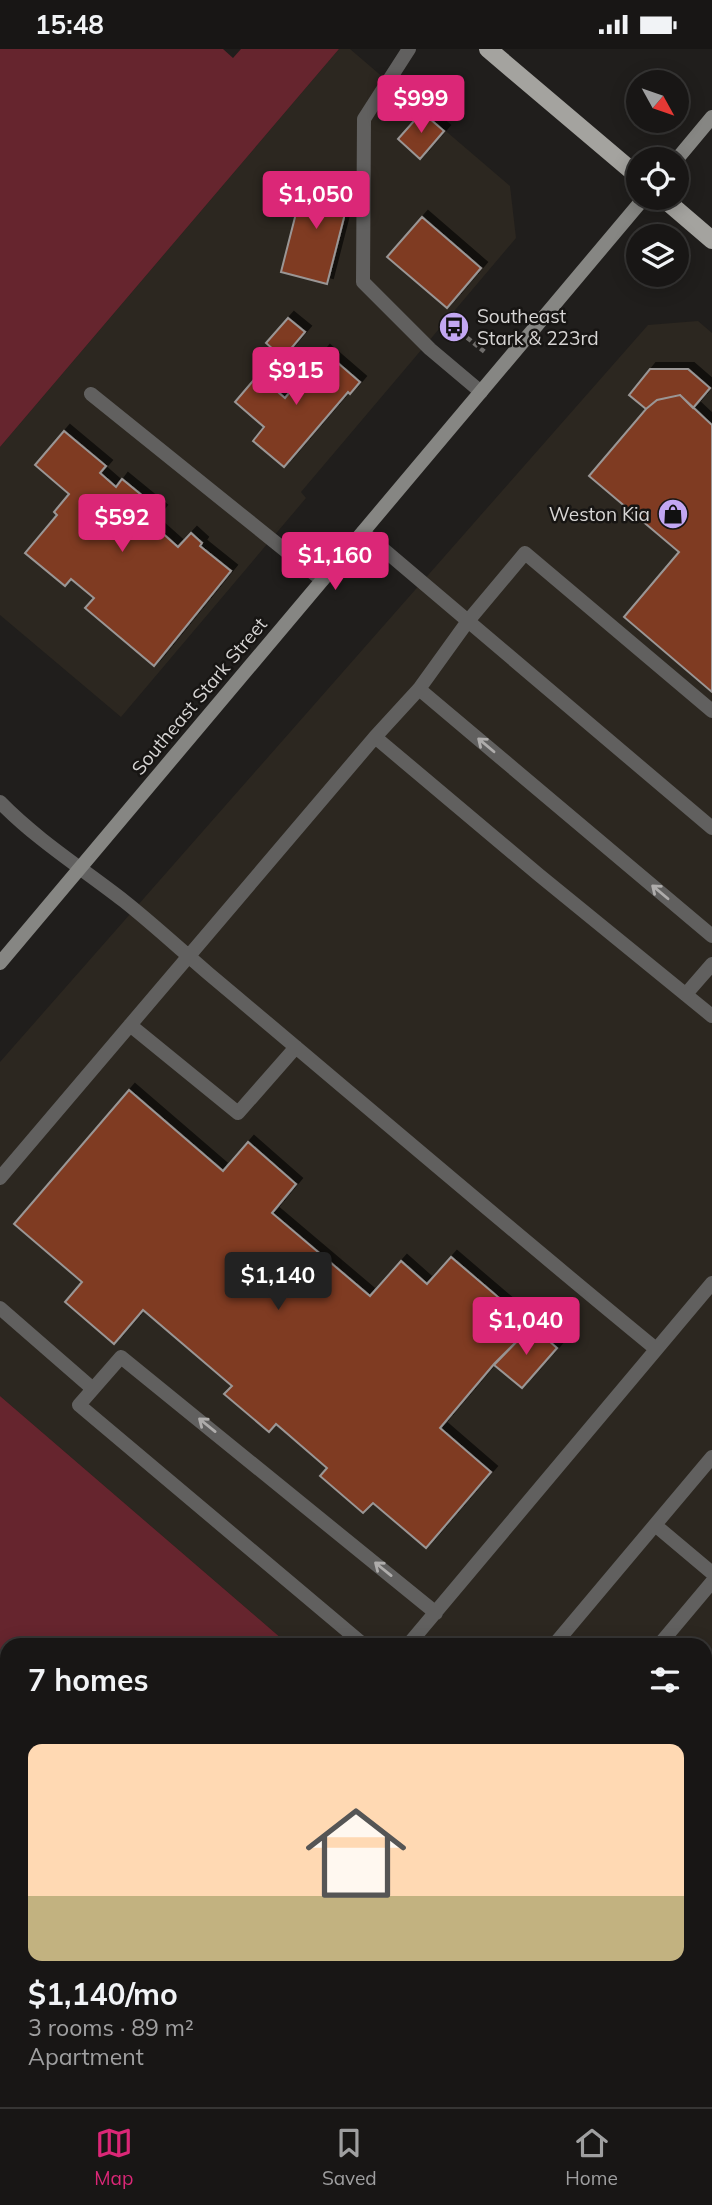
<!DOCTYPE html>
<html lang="en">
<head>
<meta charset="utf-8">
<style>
  body { margin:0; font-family:Mulish,sans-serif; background:#211f1e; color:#f1f3f6; height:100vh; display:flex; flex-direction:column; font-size:26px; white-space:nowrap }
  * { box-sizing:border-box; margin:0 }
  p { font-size:23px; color:#9f9fa0 }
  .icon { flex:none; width:38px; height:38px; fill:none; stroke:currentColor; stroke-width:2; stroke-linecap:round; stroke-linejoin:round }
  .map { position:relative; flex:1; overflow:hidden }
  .details { position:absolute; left:0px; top:1589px; width:712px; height:469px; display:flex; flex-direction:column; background:#181615; border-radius:21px 21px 0 0; box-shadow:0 4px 18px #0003,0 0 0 2px #363534 }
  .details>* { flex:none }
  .needle { width:46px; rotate:130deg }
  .buttons { position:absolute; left:626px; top:21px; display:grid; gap:14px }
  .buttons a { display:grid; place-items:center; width:63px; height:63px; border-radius:50%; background:#181615; box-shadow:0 4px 18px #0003,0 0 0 2px #363534; font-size:35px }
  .price { position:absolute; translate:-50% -60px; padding:0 16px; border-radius:7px; background:#db2777; color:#fff; font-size:23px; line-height:46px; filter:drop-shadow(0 2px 4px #0008) }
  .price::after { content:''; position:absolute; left:50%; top:42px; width:21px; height:16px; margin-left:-10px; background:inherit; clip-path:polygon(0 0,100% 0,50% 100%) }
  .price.on { background:#222; color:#fff }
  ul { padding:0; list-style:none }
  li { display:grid; align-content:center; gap:14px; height:371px; padding:0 28px }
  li+li { border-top:2px solid #363534 }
  li span { display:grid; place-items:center; height:217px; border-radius:14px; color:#555 }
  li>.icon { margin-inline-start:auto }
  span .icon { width:126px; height:126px; fill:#fffc; stroke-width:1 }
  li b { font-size:30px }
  h2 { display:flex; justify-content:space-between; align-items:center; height:84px; padding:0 28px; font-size:30px }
  .status { display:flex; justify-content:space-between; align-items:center; height:49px; padding:0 35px; background:#181615; direction:ltr }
  .status svg { height:19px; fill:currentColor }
  .tab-bar { display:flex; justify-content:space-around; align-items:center; height:98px; border-top:2px solid #363534; background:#181615; font-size:19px; color:#9f9fa0 }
  .tab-bar a { display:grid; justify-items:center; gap:4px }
  .tab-bar .on { color:#db2777 }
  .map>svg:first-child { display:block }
  .built { fill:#2c2720 }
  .green { fill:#66252e }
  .building { fill:#7f3a22; stroke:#9a9695; stroke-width:2; filter:url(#shadow) }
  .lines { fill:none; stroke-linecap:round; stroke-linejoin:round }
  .path { stroke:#6f6d6b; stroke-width:4.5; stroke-dasharray:5 3.5; stroke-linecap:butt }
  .lane { stroke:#61605f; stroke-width:14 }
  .secondary { stroke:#868683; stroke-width:14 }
  .primary { stroke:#a4a39f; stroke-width:18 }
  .oneway { stroke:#aeacab }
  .labels { text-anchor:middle; stroke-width:5; stroke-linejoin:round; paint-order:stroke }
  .poi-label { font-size:19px; fill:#d7d5d4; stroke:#171513; text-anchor:start }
  .street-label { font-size:19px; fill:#d7d5d4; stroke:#171513 }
</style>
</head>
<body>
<div class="status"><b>15:48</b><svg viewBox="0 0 49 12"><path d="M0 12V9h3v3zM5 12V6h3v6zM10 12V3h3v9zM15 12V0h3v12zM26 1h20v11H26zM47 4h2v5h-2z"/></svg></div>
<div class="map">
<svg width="712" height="2058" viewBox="0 0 712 2058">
  <defs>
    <filter id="shadow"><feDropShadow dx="6" dy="-6" stdDeviation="0" flood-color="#0009"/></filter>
  </defs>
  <rect width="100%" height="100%" fill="#201e1c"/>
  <path class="built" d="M339 0H350L510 137 516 189 301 443 306 449 121 668 0 566V398Z
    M698 272 712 284V2058H107L113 2051H705V1596H289L0 1347V1013L648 276Z"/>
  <path class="green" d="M0 0H223L233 9 241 0H339L0 398Z
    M0 1347 289 1596H7V2051H113L107 2058H0Z"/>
  <path class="building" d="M422 63 444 82 420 110 398 90Z
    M305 129 351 141 327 235 281 223Z
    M422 168 481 219 447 259 387 208Z
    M288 269 305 283 283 309 266 294Z
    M324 302 360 333 350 345 348 343 284 418 253 392 264 378 235 353 258 326 285 349Z
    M650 320H688L710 339 693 359 680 346 657 351 646 360 629 346Z
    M680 346 712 376V643L624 568 679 503 589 427 646 360 657 351Z
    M64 382 106 417 100 424 116 438 122 430 161 462 151 474 178 498 191 484 202 494 200 497 231 522 154 617 85 559 94 549 71 530 65 537 25 504 57 466 54 463 69 445 35 416Z
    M129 1041 223 1122 248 1093 296 1135 272 1164 370 1247 401 1212 427 1235 451 1208 532 1277 494 1315 440 1379 491 1423 426 1499 373 1454 363 1464 320 1427 327 1419 276 1375 269 1383 224 1345 232 1337 143 1261 114 1295 65 1253 82 1233 14 1175Z
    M532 1277 557 1299 522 1339 494 1316Z
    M712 1638V2058H357L363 2051H705V1646Z"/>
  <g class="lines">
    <path class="path" d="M454 278 486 304"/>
    <path class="lane" d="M409 0 364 70 363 233 430 300 481 343
      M91 345 322 531
      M363 483 712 779
      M419 640 712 887
      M375 688 419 640 468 572 525 504 712 662
      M0 753C37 791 83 820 124 852 153 875 181 901 209 925 358 1050 506 1177 656 1300
      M686 945 712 915
      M130 976 238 1064 296 998
      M0 1129 375 688 539 826 712 967
      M0 1259 93 1340 79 1356 364 1596
      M93 1340 121 1308 436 1564
      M655 1476 712 1524
      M408 1596 712 1234
      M554 1596 712 1408
      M659 1596 712 1533
      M166 2058 171 2051
      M268 2058 274 2051"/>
    <path class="secondary" d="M677 110 712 68
      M0 914 644 149"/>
    <path class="primary" d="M488 0 639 128
      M663 149 712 191"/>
  </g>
  <defs><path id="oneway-shaft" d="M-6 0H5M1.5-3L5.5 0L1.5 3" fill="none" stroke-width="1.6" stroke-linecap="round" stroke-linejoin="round" transform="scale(1.75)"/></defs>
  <g class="oneway">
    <use href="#oneway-shaft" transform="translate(486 696) rotate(-140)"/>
    <use href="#oneway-shaft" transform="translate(660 843) rotate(-140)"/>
    <use href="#oneway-shaft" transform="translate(207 1376) rotate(-141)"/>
    <use href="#oneway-shaft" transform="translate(383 1520) rotate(-141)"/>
  </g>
  <defs>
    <g id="bus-disc" transform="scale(1.575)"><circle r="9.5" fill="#c2a7f2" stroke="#171513"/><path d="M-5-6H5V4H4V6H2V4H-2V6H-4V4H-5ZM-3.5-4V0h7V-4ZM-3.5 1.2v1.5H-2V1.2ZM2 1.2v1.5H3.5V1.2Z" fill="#111"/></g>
    <g id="shop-disc" transform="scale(1.575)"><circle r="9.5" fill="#c2a7f2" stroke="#171513"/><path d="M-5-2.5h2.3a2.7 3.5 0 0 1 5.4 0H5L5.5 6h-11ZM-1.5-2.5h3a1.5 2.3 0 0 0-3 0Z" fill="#111"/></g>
  </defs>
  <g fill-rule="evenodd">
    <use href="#bus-disc" x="454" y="278"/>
    <use href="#shop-disc" x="673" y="465"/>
  </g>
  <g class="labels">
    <g class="poi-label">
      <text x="477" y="274">Southeast<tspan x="477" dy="22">Stark &amp; 223rd</tspan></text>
      <text x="650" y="472" text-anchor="end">Weston Kia</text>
    </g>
    <g class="street-label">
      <text transform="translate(199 647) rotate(-50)" y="7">Southeast Stark Street</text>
    </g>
  </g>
</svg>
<div class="buttons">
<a><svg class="needle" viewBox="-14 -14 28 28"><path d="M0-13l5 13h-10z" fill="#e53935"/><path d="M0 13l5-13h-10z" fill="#9f9fa0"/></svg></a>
<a><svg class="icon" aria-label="locate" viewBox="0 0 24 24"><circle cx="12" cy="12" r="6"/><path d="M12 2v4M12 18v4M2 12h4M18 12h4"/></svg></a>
<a><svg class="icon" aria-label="layers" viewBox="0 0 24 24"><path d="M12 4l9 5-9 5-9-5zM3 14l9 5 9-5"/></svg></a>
</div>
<b class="price" style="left:421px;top:86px">$999</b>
<b class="price" style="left:316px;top:182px">$1,050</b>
<b class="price" style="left:296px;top:358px">$915</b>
<b class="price" style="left:122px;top:505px">$592</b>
<b class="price" style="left:335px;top:543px">$1,160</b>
<b class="price on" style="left:278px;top:1263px">$1,140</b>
<b class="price" style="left:526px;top:1308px">$1,040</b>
<section class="details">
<h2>7 homes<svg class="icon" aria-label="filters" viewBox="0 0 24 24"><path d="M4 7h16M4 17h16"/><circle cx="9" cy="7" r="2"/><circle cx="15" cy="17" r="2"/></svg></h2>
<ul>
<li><span style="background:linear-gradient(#ffd9b3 70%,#c2b280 0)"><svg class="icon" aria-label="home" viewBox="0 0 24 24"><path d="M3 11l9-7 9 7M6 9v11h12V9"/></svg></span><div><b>$1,140/mo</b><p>3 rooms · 89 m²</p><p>Apartment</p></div></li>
</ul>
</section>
</div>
<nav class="tab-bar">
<a class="on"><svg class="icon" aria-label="map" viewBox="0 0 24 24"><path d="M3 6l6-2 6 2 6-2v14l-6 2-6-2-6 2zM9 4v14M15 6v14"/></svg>Map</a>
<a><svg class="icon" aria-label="saved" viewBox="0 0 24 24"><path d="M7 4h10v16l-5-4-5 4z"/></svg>Saved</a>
<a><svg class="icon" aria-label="home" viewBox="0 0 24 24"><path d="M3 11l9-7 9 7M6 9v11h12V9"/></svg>Home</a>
</nav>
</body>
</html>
